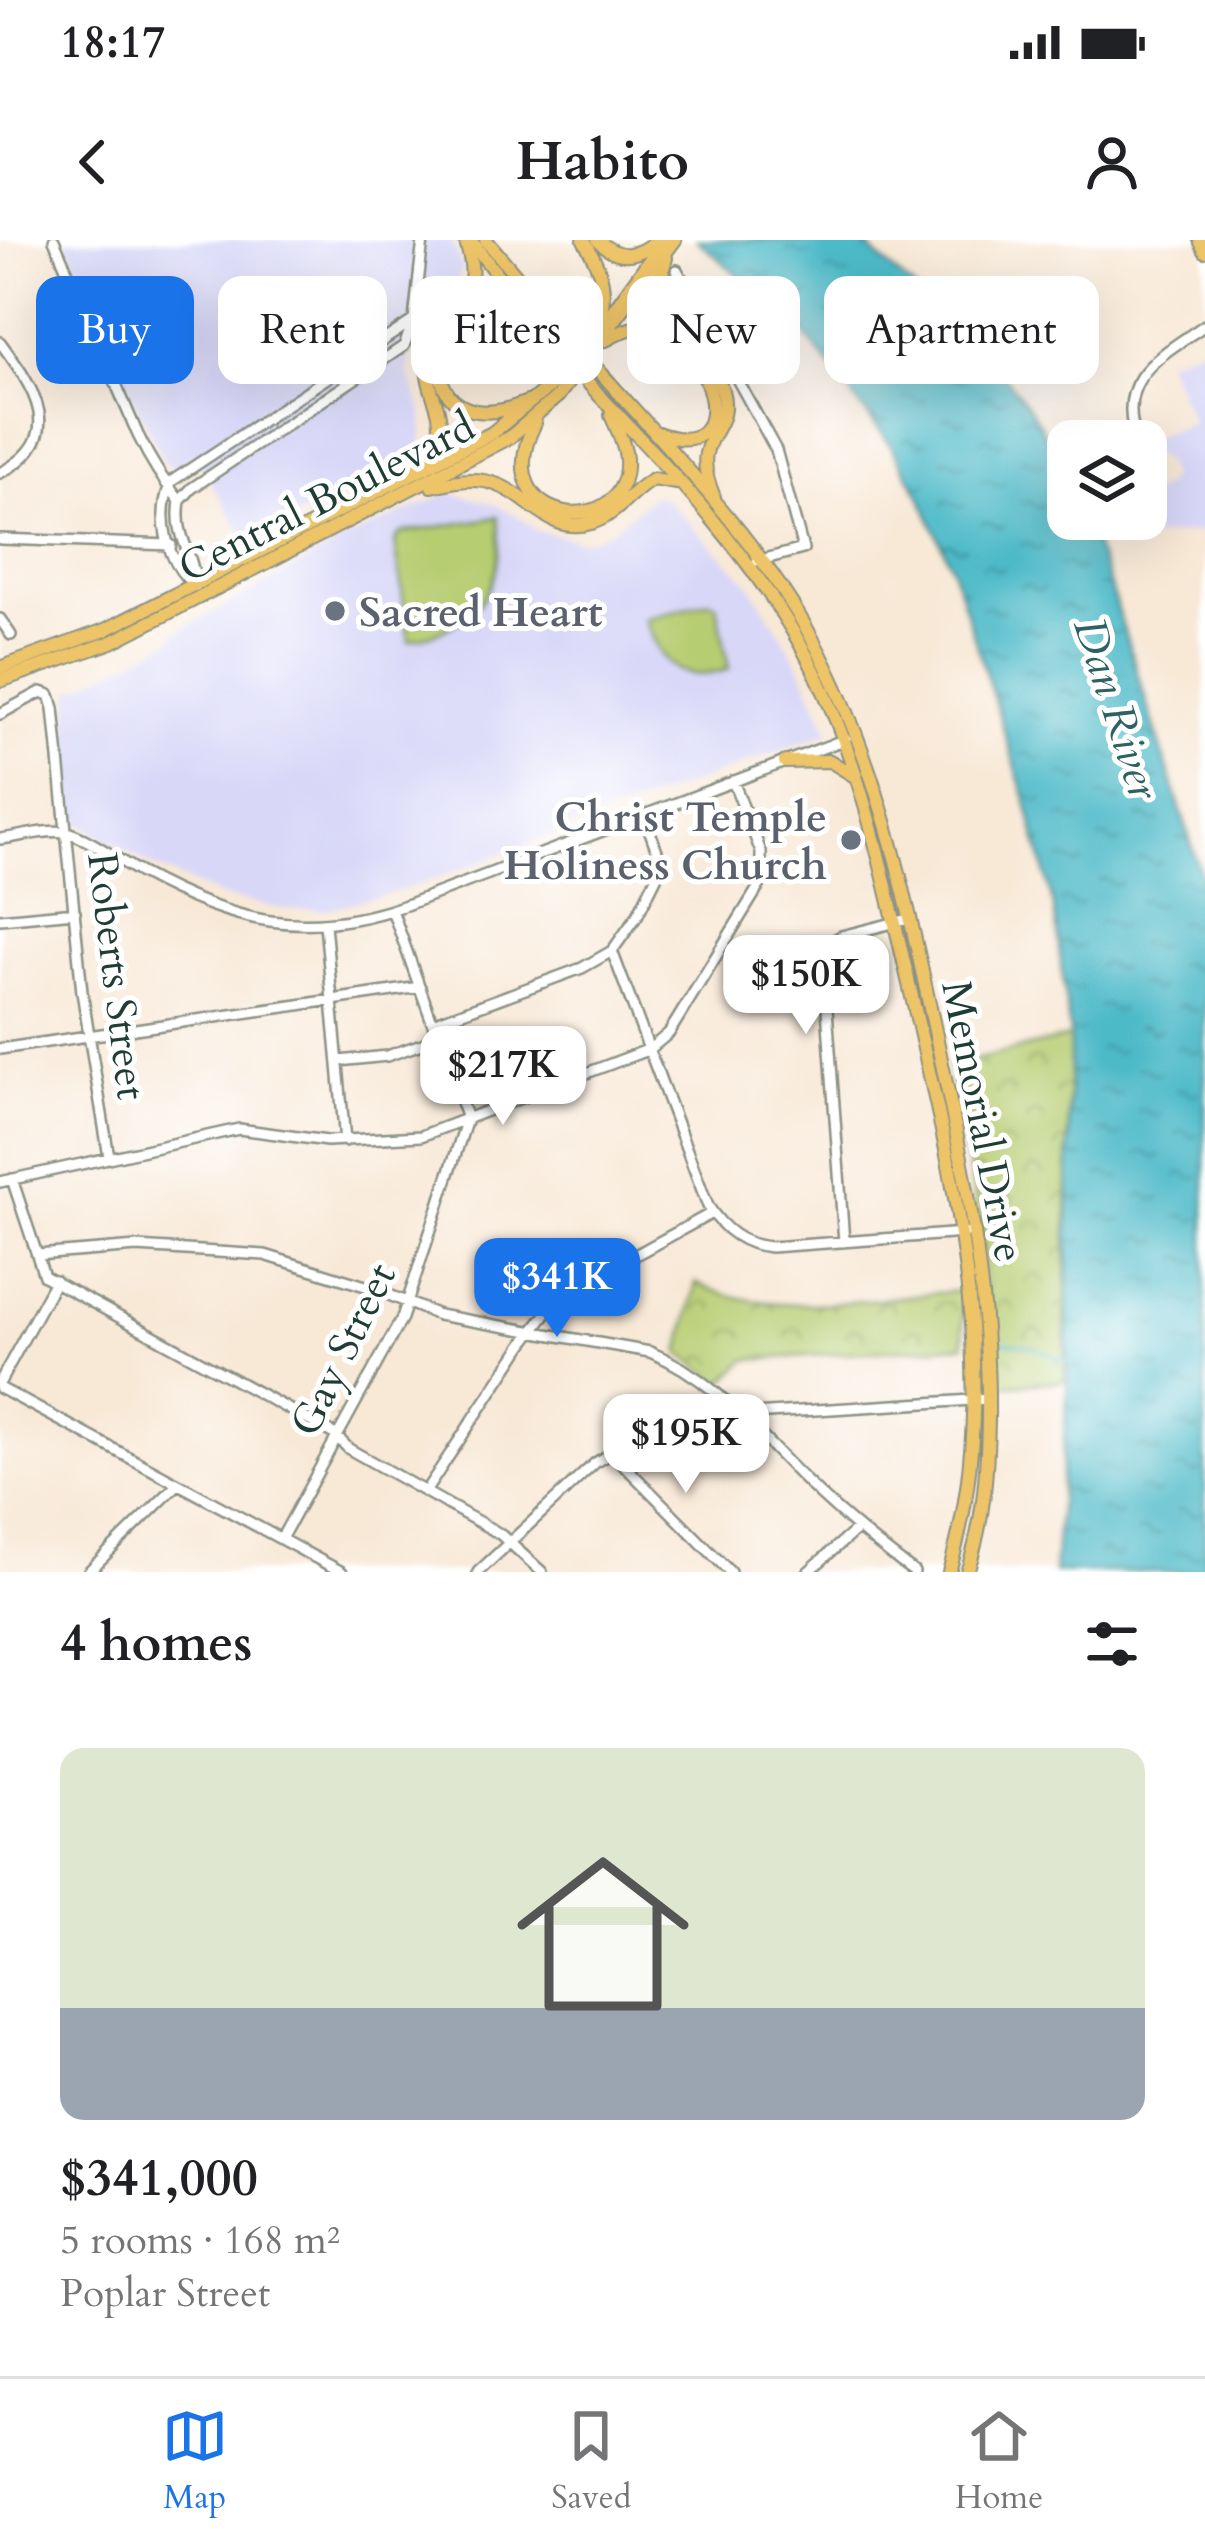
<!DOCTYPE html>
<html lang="en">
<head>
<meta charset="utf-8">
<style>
  body { margin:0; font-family:Cardo,serif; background:#f2f2f2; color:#202124; height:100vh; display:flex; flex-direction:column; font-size:45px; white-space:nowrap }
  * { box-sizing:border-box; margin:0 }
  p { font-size:39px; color:#757577 }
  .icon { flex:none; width:66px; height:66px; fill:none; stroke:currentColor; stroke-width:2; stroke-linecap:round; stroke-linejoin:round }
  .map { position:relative; height:1332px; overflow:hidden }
  .panel { display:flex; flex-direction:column; background:#fff; flex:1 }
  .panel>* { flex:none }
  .hud { position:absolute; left:36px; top:36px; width:1134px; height:108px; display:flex; gap:24px }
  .fabs { position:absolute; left:1047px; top:180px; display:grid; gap:24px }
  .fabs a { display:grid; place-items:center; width:120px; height:120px; border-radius:24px; background:#fff; box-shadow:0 12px 48px #0002; font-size:60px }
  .price { position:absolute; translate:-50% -102px; padding:0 27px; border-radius:24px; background:#fff; color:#222; font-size:39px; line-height:78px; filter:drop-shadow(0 3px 6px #0008) }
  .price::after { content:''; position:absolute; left:50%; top:72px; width:36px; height:27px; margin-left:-18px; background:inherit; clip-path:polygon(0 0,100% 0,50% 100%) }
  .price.selected { background:#1a73e8; color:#fff }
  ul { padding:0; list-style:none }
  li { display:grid; align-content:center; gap:24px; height:636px; padding:0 60px }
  li span { display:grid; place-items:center; height:372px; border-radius:24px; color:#555 }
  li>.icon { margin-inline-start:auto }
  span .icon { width:216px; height:216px; fill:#fffc; stroke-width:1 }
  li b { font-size:51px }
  h2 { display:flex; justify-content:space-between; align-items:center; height:144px; padding:0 60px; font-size:51px }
  .tag { padding:0 42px; border-radius:24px; background:#fff; box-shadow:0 12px 48px #0002; font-size:42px; line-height:108px }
  .tag.selected { background:#1a73e8; color:#fff }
  .status { display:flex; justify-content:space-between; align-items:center; height:84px; padding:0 60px; background:#fff; direction:ltr }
  .status svg { height:33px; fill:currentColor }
  header { display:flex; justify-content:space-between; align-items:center; height:156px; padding:0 60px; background:#fff; font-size:54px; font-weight:800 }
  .menu { display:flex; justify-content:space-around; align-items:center; height:168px; border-top:3px solid #e0e0e0; background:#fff; font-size:33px; color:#757577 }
  .menu a { display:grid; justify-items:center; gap:6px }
  .menu .selected { color:#1a73e8 }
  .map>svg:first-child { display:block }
  .built { fill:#d8d7f8 }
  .grass { fill:#b7cd72; stroke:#6b8553; stroke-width:3 }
  .park { fill:url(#park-crowns); stroke:#6b8553; stroke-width:3 }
  .water { fill:url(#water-ripples); stroke:#367c7e; stroke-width:3 }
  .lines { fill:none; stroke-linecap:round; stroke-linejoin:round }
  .stream { stroke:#4dbac8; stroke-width:3 }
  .minor-casing { stroke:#8c9285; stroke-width:14 }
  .major-casing { stroke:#8c9285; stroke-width:16 }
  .minor { stroke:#fff; stroke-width:9 }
  .major { stroke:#eec469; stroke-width:12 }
  .major-bridge-casing { stroke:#8c9285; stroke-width:16; stroke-linecap:butt }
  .major-bridge { stroke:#eec469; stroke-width:12 }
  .worship-dot { fill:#6b7280; stroke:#fff; stroke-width:4.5 }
  .labels { text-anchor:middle; stroke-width:10; stroke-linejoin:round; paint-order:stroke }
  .street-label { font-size:42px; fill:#1f3d34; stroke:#fff }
  .worship-label { font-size:42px; font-weight:bold; fill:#5b616d; stroke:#fff; text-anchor:start }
  .water-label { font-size:45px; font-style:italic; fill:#2d6260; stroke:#fff }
</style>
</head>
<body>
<div class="status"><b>18:17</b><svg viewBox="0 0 49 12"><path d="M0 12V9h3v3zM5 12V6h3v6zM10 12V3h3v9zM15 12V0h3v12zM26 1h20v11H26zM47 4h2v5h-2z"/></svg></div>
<header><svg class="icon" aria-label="back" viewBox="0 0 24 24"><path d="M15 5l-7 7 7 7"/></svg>Habito<svg class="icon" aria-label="person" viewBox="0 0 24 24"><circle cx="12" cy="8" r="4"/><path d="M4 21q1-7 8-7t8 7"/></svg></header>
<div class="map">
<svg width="1205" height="1332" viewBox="0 0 1205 1332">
  <defs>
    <pattern id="park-crowns" width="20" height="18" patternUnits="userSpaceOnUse" patternTransform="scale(3)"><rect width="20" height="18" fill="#b7cd72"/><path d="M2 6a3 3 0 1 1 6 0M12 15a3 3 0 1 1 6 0" fill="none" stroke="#94a85e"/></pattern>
    <pattern id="water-ripples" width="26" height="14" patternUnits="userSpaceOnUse" patternTransform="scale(3)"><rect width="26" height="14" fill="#4dbac8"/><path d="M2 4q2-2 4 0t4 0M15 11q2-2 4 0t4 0" fill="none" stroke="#3f98a3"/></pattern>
  </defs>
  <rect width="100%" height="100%" fill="#fff"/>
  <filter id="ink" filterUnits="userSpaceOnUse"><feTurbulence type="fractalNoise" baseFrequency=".00833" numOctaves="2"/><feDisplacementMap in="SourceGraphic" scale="24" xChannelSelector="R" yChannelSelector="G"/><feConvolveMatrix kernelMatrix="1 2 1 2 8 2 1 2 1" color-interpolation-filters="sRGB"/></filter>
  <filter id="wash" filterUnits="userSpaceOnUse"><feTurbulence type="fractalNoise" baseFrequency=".004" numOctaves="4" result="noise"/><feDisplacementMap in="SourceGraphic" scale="48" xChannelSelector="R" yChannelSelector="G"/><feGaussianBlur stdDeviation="2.7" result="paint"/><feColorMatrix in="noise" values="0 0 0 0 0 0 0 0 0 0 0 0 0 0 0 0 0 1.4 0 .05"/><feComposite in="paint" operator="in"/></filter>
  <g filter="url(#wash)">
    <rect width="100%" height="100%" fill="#f8e8d6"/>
    <path class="built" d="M66 0H451L463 27 455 47 423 69 410 110 408 133 423 172V200L405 219 248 302 194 215 173 228 166 225 92 72Z
      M1205 105V291L1153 297 1146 272V254L1160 250 1170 237 1164 221 1149 211 1144 201 1192 182 1165 120Z
      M449 253 487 261 519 276 537 291 577 300 593 299 610 291 655 255 667 260 750 344 798 422 830 492 407 649 325 670 282 669 223 657 149 624 73 580 65 508 72 451 167 403 176 393 350 297Z"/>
    <path class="grass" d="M498 277C506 347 478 386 409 401L395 301 401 293Z
      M710 361 717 365 729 429C678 446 662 424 645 379Z"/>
    <path class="park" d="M1070 797 1064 1141 993 1146 981 989 949 826Z
      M696 1043C775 1081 876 1057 961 1051L964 1105 747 1120 722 1143 680 1113Z"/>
    <path class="water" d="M697 0H865L872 11C946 82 1068 166 1068 279H1084L1107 337 1205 647V1332H1054L1067 1159 1070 796 1054 668 1026 559 952 328 919 254 891 205 800 88Z"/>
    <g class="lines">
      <path class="stream" d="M994 1100 1031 1106 1068 1122"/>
    </g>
  </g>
  <g filter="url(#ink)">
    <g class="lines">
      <g class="minor-casing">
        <path id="minor" d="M54 0 138 195C150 220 162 240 180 261 174 298 194 312 196 346 166 324 155 273 172 241L414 80
          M677 30 776 210 803 309 757 321
          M0 102C33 147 70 197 0 233
          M1137 201C1114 138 1159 117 1205 85
          M1146 223 1150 230
          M180 261 192 248 404 106 414 80 423 0
          M0 299 171 305
          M0 379 11 395
          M0 474 41 452 50 455 54 468 82 752 109 917
          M0 599C19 597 46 589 65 592 84 595 120 621 139 632 230 682 304 701 406 665L846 499
          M0 679 75 672
          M325 684 345 901
          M612 711 708 966C723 989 742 1005 771 1007L965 993
          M433 783 582 728 612 711 637 676 656 638 657 611 644 575
          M0 809 420 747
          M339 821 387 816 439 798
          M12 939 44 1036 334 1194 349 1209 500 1294 542 1332
          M0 942 239 889 327 901 421 896 650 809 669 793 761 643V612L733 541
          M844 1002 823 714 831 702 841 696 909 679
          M37 1015 137 1007 265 1015 372 1048 438 1075 650 1112C715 1138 758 1195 807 1242 841 1275 876 1304 914 1332
          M0 1142 55 1041
          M0 1148 342 1332
          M610 1211 730 1332
          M425 1252 523 1104 559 1057 712 973
          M281 1299 402 1078 467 879 392 670
          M88 1332 178 1244
          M478 1332 595 1223 652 1189 687 1180 739 1175 988 1159
          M808 1332 857 1289"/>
      </g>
      <g class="major-casing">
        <path id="major" d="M486 0 568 97
          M584 0C601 29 609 50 598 83
          M598 0C617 20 636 18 657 0
          M1200 0 1205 11
          M471 1 539 89
          M666 18C643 90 706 93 722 150 735 196 686 192 714 257
          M606 100C617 94 629 87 642 87 709 88 753 230 655 192
          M610 143C682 223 760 304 812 398 876 516 904 647 932 777 961 912 990 1042 988 1180 987 1232 984 1282 967 1332
          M600 156C674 234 752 315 804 411 858 511 880 621 906 731 950 923 1007 1136 949 1332
          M527 162C409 212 420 50 504 75 521 80 537 93 552 103
          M535 183C483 287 631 303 626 219 625 204 617 189 611 175
          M413 230C470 179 417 162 429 109 441 57 489 69 465 0
          M432 246C454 241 476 236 498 245 531 257 549 295 591 283 616 276 631 251 653 239L676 243
          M0 428 105 390 492 193 556 141 605 82 664 0
          M0 441 112 402 509 198 558 156 675 0
          M785 522 830 521 856 537"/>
      </g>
      <use href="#minor" class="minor"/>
      <use href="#major" class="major"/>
      <g class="major-bridge-casing">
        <path id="major-bridge" d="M568 97 610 143
          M552 103 600 156"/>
      </g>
      <use href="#major-bridge" class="major-bridge"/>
    </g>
  </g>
  <g class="worship-dot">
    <circle cx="335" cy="371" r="12"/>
    <circle cx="851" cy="600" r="12"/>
  </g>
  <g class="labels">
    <g class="street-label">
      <text transform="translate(326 256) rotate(-27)" y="15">Central Boulevard</text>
      <text transform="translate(118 736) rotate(83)" y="15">Roberts Street</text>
      <text transform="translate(984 881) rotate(79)" y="15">Memorial Drive</text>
      <text transform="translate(342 1109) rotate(-64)" y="15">Gay Street</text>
    </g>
    <g class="worship-label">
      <text x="359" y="386">Sacred Heart</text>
      <text x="827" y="591" text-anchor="end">Christ Temple<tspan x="827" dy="48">Holiness Church</tspan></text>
    </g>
    <g class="water-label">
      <text transform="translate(1118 468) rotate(72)" y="16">Dan River</text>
    </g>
  </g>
</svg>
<div class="fabs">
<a><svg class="icon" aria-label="layers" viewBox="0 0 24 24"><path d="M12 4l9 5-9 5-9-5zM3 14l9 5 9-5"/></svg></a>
</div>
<b class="price" style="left:806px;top:797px">$150K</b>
<b class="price" style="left:503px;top:888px">$217K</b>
<b class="price selected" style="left:557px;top:1100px">$341K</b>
<b class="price" style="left:686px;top:1256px">$195K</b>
<div class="hud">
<a class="tag selected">Buy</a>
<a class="tag">Rent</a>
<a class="tag">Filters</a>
<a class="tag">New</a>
<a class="tag">Apartment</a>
</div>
</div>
<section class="panel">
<h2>4 homes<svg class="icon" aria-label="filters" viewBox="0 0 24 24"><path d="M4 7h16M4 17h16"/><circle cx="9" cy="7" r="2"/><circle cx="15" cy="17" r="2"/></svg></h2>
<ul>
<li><span style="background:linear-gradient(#dfe7d0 70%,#9aa5b1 0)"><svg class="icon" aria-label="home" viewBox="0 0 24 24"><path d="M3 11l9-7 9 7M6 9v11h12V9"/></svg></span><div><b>$341,000</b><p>5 rooms · 168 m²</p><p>Poplar Street</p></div></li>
</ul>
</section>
<nav class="menu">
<a class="selected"><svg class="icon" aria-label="map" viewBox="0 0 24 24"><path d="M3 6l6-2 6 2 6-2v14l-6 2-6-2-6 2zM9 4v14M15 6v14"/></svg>Map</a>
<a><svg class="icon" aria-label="saved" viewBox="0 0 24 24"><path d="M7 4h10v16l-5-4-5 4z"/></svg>Saved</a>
<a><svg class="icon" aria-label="home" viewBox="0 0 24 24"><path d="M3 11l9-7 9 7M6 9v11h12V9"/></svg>Home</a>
</nav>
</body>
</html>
